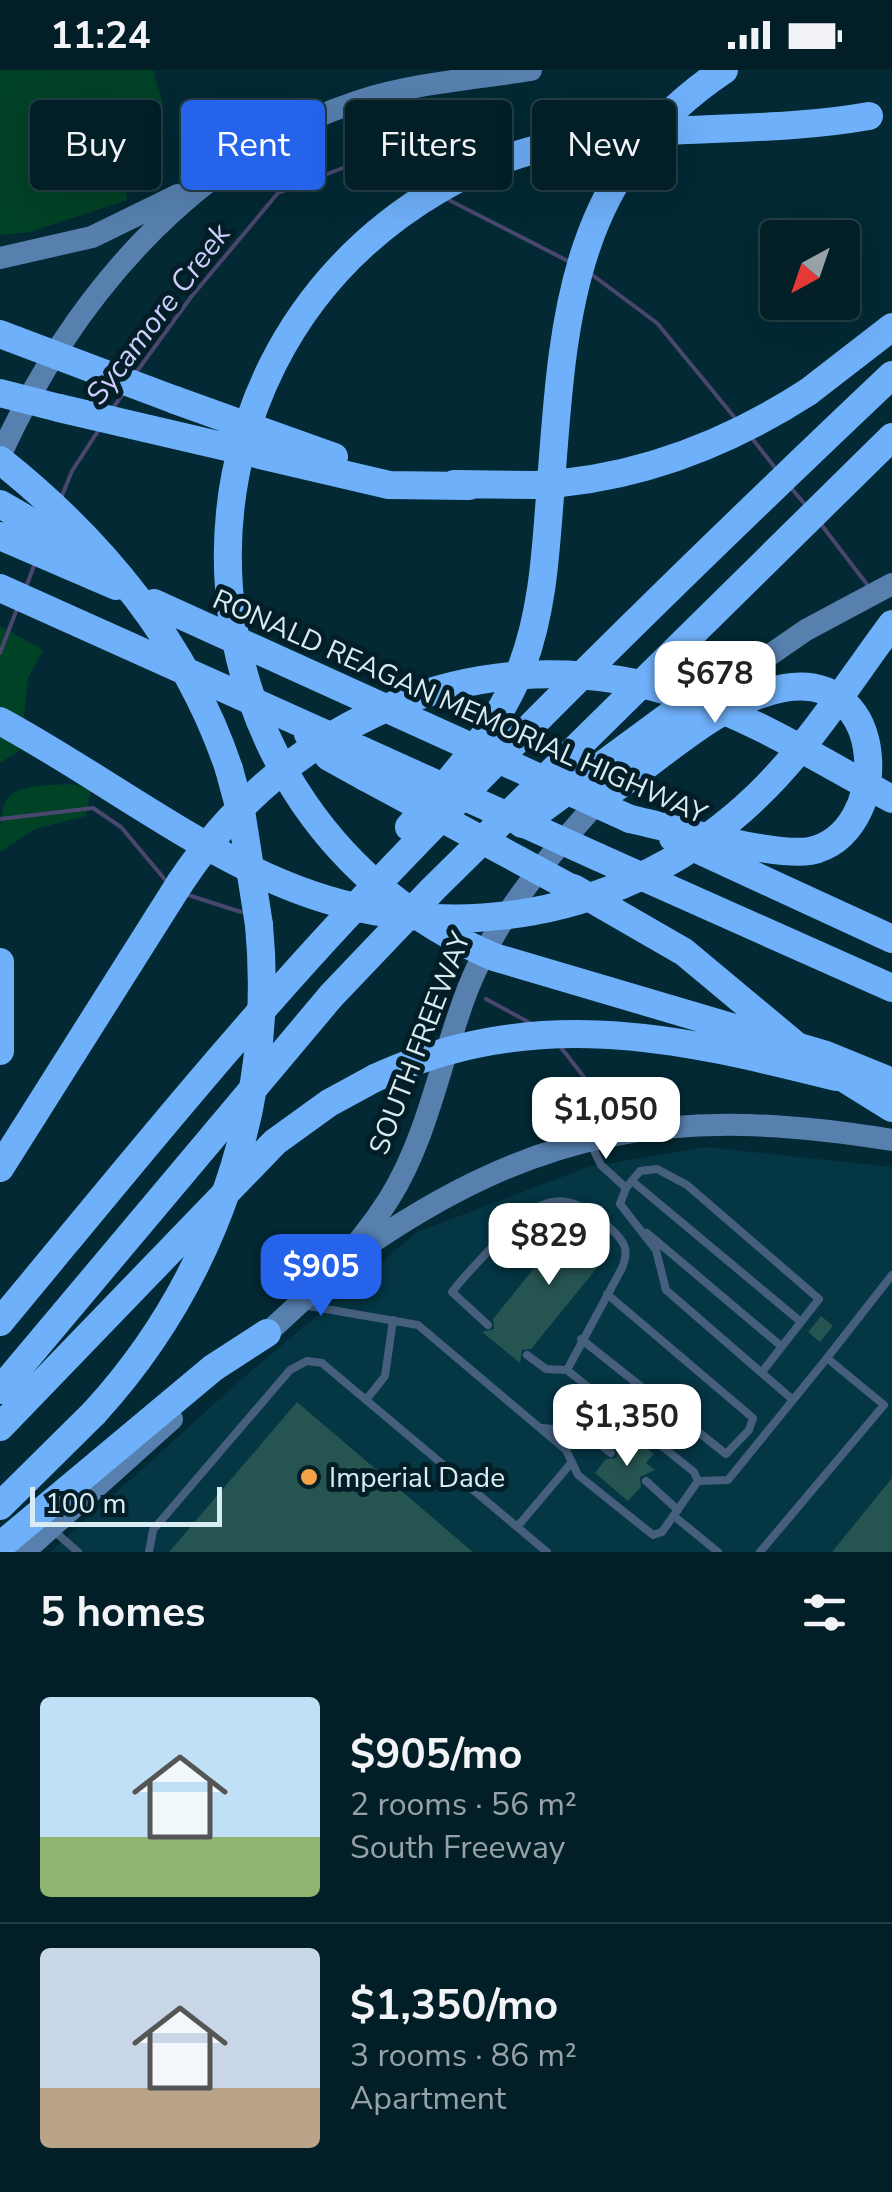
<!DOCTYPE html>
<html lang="en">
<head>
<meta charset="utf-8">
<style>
  body { margin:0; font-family:"Nunito Sans",sans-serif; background:#102c33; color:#f1f3f6; height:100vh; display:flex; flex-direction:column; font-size:38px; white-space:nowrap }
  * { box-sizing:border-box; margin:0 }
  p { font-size:32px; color:#96a2a7 }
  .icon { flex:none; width:55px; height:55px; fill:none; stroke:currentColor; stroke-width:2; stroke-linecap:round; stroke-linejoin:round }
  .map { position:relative; height:1482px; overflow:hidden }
  .details { display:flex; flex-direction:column; background:#021f27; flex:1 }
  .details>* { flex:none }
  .top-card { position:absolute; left:30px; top:30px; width:832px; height:90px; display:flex; gap:20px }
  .needle { width:65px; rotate:220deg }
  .buttons { position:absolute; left:760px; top:150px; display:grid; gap:20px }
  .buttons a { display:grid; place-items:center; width:100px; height:100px; border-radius:10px; background:#021f27; box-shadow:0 10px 40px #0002,0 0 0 2px #233d44; font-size:50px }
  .scale { position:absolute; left:30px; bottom:25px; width:192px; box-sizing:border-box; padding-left:10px; border:5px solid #d9ecf3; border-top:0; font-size:28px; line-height:35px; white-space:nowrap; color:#d9ecf3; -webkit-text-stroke:8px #031e27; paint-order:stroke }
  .price { position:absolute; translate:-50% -85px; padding:0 22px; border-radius:20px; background:#fff; color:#222; font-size:32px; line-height:65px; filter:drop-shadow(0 2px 5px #0008) }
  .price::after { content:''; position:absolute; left:50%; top:60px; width:30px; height:22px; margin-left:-15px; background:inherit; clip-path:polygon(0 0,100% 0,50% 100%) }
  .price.current { background:#2563eb; color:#fff }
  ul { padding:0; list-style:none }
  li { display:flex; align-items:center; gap:30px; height:250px; padding:0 40px }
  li+li { border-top:2px solid #233d44 }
  li span { display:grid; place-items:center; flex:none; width:280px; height:200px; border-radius:10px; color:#555 }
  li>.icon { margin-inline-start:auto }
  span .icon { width:120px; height:120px; fill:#fffc; stroke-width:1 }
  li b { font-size:42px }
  h2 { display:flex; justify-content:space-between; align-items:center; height:120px; padding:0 40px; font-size:42px }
  .chip { padding:0 35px; border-radius:10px; background:#021f27; box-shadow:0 10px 40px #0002,0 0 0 2px #233d44; font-size:35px; line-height:90px }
  .chip.current { background:#2563eb; color:#fff }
  .status { display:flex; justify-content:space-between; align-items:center; height:70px; padding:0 50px; background:#021f27; direction:ltr }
  .status svg { height:28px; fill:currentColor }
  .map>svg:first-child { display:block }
  .built { fill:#043644 }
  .green { fill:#004226 }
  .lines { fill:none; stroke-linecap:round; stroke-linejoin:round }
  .stream { stroke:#4a476e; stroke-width:4 }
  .building { fill:#265451 }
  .service { stroke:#465f7d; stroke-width:8 }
  .secondary { stroke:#5780af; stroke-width:22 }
  .motorway { stroke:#6fb0fa; stroke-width:28 }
  .motorway-bridge { stroke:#6fb0fa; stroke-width:28 }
  .poi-dot { fill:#f6a247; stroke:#031e27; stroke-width:4 }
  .labels { text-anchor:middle; stroke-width:10; stroke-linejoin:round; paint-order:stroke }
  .street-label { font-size:28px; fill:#d9ecf3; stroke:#031e27 }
  .poi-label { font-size:28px; fill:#d9ecf3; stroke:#031e27; text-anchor:start }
  .water-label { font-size:30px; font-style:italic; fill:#cdcefb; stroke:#031e27 }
</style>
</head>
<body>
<div class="status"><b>11:24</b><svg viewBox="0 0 49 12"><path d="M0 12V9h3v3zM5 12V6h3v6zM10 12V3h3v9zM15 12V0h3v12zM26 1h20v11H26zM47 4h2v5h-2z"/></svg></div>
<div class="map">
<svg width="892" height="1482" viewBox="0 0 892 1482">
  <rect width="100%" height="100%" fill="#022934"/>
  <path class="built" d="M707 1077 892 1097V1482H50L244 1307 417 1162 588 1097Z"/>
  <path class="green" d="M0 0H153L163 34 114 63 127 130 30 162 0 165Z
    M0 556 43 580 28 608 20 680 0 693Z
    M70 714 91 718 86 746 35 759 0 782C0 719 4 717 70 714Z"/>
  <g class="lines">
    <path class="stream" d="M445 128 570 192
      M591 204 657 253 735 348
      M135 304 191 227 278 123 348 96H374L423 118
      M113 338 125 321
      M751 367 776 399
      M791 418 808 438
      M61 428 72 401 100 358
      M820 453 869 517
      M26 517 35 493
      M0 583 17 539
      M0 749 93 738 121 757 167 812
      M188 825 241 842
      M486 929 532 954
      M559 975 598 1025 606 1046"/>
  </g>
  <path class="building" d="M578 1144 610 1168 604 1176 610 1182 531 1279 522 1280 520 1293 482 1262 494 1259 493 1249Z
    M821 1246 833 1256 820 1272 808 1262Z
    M297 1332 473 1482H169Z
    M636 1369 654 1384 646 1393 655 1400 640 1407 641 1417 628 1431 595 1403 606 1389 616 1388 621 1372 629 1378Z
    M892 1408V1482H832Z"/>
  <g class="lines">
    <path class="service" d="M591 1074 601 1095 626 1118
      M632 1111 801 1252
      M647 1163 781 1276
      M303 1235 418 1255 566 1380 578 1405 653 1465 662 1462 698 1411 694 1402 567 1300 622 1198C630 1179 624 1171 610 1158 560 1111 534 1132 494 1175 480 1190 465 1205 452 1222L488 1255
      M581 1269 726 1384 749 1360 753 1348 607 1224
      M527 1285 546 1299 567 1300
      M827 1288 892 1205
      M366 1330 385 1306 393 1250
      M543 1358 583 1362 611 1383
      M646 1411 678 1440
      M698 1411 728 1410 793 1330 666 1220 656 1180 620 1134 626 1118 640 1101 657 1099 687 1115 819 1229 762 1302
      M674 1446 718 1482
      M517 1457 572 1392
      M54 1461 78 1482
      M149 1482 153 1460 290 1300 307 1291 322 1293 547 1482
      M760 1482 884 1335 827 1288 793 1330"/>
    <path class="secondary" d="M0 188 92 167 178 125
      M0 386C71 230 191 86 359 31 414 13 474 9 531 0
      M725 616 806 560 892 514
      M358 1182C538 1056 678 1035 892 1070
      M255 1274C304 1230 353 1186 389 1129 429 1065 441 986 469 916 499 842 552 782 605 724
      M24 1482 172 1349"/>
    <path class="motorway" d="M808 322 892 257
      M175 330 334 387
      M59 338 389 415 469 416
      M454 414 535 415
      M0 434 101 492
      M0 466 116 516
      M0 518 350 675
      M308 664 329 687 365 707
      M229 699 242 747 259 855
      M602 727C659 691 716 630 784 618 891 600 892 764 810 781 773 787 672 758 630 749
      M522 754 719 609 737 603
      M409 757C452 708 498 658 522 596 541 545 545 493 549 439 563 264 562 108 724 0
      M673 768 892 869
      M598 787 892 918
      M573 818 684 882 810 987 892 1038
      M0 892V981
      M0 1098 180 813
      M0 1252C113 1116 224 978 344 849 520 662 705 482 892 305
      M0 1320 331 926 433 819 892 367
      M0 1357 275 1072 329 1033 375 1008
      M0 1436 94 1343
      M0 1476 213 1298 267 1263"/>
    <path class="motorway-bridge" d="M869 46C722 72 578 39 441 118 131 298 168 749 494 887L826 985 892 1012
      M0 264 175 330
      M0 323 59 338
      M0 390C102 471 187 574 229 699
      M535 415C634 410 726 375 808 322
      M154 533 630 749
      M0 651C91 700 188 774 281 813 444 882 629 849 757 726 809 676 849 612 892 554
      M359 679 598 787
      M365 707 571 818
      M180 813C290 647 485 562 681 625 755 648 824 693 892 729
      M375 1008C533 935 674 966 836 1007
      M94 1343C214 1212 276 1033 259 855"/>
  </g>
  <circle class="poi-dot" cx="309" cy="1407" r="10"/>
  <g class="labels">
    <g class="street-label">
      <text transform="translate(460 636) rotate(24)" y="10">RONALD REAGAN MEMORIAL HIGHWAY</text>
      <text transform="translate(419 973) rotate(-69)" y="10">SOUTH FREEWAY</text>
    </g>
    <g class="poi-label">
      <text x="329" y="1417">Imperial Dade</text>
    </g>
    <g class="water-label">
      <text transform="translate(158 244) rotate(-53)" y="10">Sycamore Creek</text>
    </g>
  </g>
</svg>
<div class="buttons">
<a><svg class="needle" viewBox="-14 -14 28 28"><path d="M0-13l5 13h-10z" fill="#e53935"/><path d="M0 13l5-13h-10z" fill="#96a2a7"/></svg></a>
</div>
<div class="scale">100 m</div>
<b class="price" style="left:715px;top:656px">$678</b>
<b class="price" style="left:606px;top:1092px">$1,050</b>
<b class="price" style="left:549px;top:1218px">$829</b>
<b class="price current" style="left:321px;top:1249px">$905</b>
<b class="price" style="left:627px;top:1399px">$1,350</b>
<div class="top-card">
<a class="chip">Buy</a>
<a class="chip current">Rent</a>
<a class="chip">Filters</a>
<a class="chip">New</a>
</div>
</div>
<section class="details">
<h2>5 homes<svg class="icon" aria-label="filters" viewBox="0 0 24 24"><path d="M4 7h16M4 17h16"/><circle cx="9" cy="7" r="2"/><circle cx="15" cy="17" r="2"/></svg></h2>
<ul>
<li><span style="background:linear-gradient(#bfe0f5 70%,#8fb573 0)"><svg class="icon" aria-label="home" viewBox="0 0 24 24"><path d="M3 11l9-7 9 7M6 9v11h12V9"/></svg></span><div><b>$905/mo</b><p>2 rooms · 56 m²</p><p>South Freeway</p></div></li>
<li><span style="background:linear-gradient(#c9d6e8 70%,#b9a48a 0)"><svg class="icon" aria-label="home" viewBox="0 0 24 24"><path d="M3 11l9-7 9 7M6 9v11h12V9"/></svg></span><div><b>$1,350/mo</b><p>3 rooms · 86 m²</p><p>Apartment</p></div></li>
</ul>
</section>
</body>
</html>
